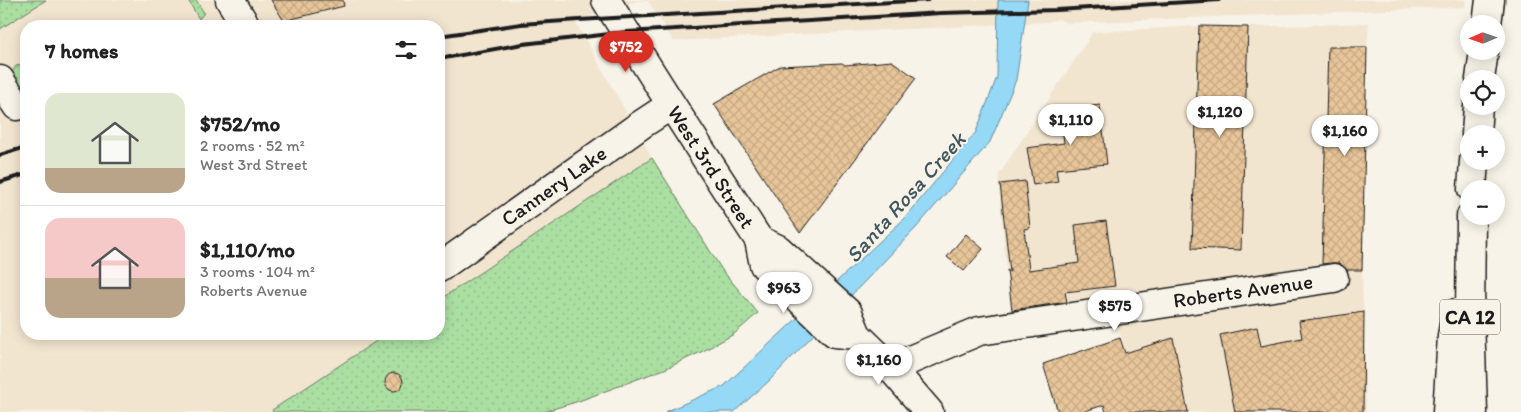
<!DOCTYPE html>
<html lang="en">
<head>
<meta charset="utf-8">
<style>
  body { margin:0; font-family:Itim,sans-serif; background:#f6f6f6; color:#222; height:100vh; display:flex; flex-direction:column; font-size:19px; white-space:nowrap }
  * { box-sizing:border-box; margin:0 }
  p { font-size:16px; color:#767676 }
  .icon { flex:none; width:28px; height:28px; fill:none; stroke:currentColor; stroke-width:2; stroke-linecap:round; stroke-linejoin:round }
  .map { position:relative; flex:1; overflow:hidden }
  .drawer { position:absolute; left:20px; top:20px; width:425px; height:320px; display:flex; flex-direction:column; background:#fff; border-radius:20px; box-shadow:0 2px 12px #0003 }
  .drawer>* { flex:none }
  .needle { width:32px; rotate:268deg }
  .controls { position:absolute; left:1460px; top:15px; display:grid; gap:10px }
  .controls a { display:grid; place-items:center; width:45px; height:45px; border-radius:50%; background:#fff; box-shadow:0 2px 12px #0003; font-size:25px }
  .price { position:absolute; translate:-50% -42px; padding:0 11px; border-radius:18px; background:#fff; color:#222; font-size:16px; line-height:32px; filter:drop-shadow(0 1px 2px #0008) }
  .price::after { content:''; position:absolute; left:50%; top:30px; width:15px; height:11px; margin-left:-8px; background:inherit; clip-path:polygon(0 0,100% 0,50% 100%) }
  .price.current { background:#d93025; color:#fff }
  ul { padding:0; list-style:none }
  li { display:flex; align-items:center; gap:15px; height:125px; padding:0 25px }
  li+li { border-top:1px solid #e0e0e0 }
  li span { display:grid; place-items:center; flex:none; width:140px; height:100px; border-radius:15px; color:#555 }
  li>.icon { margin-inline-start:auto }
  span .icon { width:60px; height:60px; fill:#fffc; stroke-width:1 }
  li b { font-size:21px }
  h2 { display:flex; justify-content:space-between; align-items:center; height:60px; padding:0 25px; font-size:21px }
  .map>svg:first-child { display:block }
  .built { fill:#f2e5d0 }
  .green { fill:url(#green-dots); stroke:#647e5f }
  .water { fill:#95d9f7; stroke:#658d9f }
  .building { fill:url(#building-cross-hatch); stroke:#1c1c1c }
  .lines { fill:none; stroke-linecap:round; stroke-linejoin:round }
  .minor-casing { stroke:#1c1c1c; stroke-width:31 }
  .major-casing { stroke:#1c1c1c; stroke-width:31 }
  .highway-casing { stroke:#1c1c1c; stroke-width:31 }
  .minor { stroke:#f7f3e8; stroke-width:28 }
  .major { stroke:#f7f3e8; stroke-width:28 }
  .highway { stroke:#f7f3e8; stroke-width:28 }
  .rail { stroke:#1c1c1c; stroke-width:4 }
  .labels { text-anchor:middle; stroke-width:4; stroke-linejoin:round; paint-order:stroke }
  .shield { fill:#f7f3e8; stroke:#5e5c59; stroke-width:1 }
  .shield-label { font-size:20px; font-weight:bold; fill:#1c1c1c }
  .street-label { font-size:21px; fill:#1c1c1c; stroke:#f7f3e8 }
  .water-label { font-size:22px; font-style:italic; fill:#40555e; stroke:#f7f3e8 }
</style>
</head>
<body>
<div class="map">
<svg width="1521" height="412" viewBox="0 0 1521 412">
  <defs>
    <pattern id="green-dots" width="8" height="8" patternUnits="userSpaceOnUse" patternTransform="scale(1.25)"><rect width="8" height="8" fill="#abdfa2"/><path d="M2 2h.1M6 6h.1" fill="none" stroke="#93bf8b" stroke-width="1.8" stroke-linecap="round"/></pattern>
    <pattern id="building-cross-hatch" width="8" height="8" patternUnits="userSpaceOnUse" patternTransform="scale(1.25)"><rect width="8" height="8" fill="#e8c599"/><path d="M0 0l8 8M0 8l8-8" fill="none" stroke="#c6a983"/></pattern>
  </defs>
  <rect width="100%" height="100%" fill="#f7f3e8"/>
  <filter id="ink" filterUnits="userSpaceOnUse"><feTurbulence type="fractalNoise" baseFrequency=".02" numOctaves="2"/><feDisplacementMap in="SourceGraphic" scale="10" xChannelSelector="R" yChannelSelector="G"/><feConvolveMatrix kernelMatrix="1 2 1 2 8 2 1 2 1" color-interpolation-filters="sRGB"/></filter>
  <g filter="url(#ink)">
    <path class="built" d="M0 0H1466L1465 7 1067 23 1058 19 1048 22 673 41 648 1H637L575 21 652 158 439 300V26H26V334H387L269 412H0Z
      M1369 23 1367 47 1362 270 1366 412H1145L1109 300 1067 302 1012 312 1005 256 998 176 1093 32 1199 26 1248 27Z"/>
    <path class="green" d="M0 0H46L0 29Z
      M188 0H196L204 13 199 19Z
      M20 65 26 72V95L12 72 16 66Z
      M652 158 722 270 758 313 734 334 705 350 667 368 579 401 543 412H273L272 410 387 334H439V300Z"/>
    <path class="water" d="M998 0H1028L1016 80 990 142 916 228 768 382 734 412H665L724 386 905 218 976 132 997 77Z"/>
    <path class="building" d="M271 0H343L344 6 284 21Z
      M1199 26 1248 27 1241 250 1192 248Z
      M1328 47H1367L1362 270H1347L1339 263H1332L1322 264Z
      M892 61 916 78 800 233 714 104 780 66 842 63 845 65Z
      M1100 105 1107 164 1056 169 1058 181 1033 185 1027 148 1064 143 1060 110Z
      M1025 181 1030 228 1024 229 1029 270 1079 263 1075 225 1106 221 1115 286 1065 292 1067 302 1012 310 1007 270 1010 272 1000 184Z
      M966 234 983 249 964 271 947 257Z
      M1364 312 1363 412H1235L1220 335 1257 327 1261 346 1302 338 1299 321Z
      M1120 338 1125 353 1173 338 1188 412H1106L1104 405 1082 412H1058L1043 364Z
      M385 382a9 9 0 1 1 18 0a9 9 0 1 1-18 0Z"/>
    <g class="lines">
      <g class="minor-casing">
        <path id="minor" d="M230 0 246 26
          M0 80 17 106
          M439 268 642 124 671 105
          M891 368 979 331 1334 278"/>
      </g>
      <g class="major-casing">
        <path id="major" d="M606 0C655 81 707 160 759 240L764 265 835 333 857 335
          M759 240 778 249 848 313 857 335 891 368 929 412"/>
      </g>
      <g class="highway-casing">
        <path id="highway" d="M1487 24 1490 0
          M1480 79 1484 51
          M1476 134 1478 106
          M1472 189 1474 161
          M1471 216 1470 318 1473 412
          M1447 412 1452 336 1456 313"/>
      </g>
      <use href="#minor" class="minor"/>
      <use href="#major" class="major"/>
      <use href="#highway" class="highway"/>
      <path class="rail" d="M439 36 521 24 579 20 928 0
        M439 59 523 44 627 32 941 13 1057 10 1219 0
        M0 155 26 147
        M0 182 26 174"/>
    </g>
  </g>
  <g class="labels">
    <rect class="shield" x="1440" y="299.5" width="60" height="35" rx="4"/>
    <g class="shield-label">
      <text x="1470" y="324">CA 12</text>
    </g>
    <g class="street-label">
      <text transform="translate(711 167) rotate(57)" y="7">West 3rd Street</text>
      <text transform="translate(554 186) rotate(-35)" y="7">Cannery Lake</text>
      <text transform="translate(1243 291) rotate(-8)" y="7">Roberts Avenue</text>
    </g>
    <g class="water-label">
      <text transform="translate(905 197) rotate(-48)" y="8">Santa Rosa Creek</text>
    </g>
  </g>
</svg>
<div class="controls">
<a><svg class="needle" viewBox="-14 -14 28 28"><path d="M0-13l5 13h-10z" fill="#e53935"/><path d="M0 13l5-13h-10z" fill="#767676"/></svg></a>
<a><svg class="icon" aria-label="locate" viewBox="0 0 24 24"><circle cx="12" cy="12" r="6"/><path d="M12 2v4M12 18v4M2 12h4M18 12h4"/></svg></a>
<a>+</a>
<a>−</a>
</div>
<b class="price current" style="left:626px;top:73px">$752</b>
<b class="price" style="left:1220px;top:138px">$1,120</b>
<b class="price" style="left:1071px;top:146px">$1,110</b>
<b class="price" style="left:1345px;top:157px">$1,160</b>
<b class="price" style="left:784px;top:314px">$963</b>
<b class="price" style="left:1115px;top:332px">$575</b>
<b class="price" style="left:879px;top:386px">$1,160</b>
<section class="drawer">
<h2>7 homes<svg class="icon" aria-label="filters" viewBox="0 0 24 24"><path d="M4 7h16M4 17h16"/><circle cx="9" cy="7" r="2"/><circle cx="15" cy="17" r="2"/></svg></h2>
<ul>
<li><span style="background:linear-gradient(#dfe7d0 75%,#b9a48a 0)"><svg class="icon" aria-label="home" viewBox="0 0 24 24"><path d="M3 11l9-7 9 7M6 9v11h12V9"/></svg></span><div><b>$752/mo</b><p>2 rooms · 52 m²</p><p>West 3rd Street</p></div></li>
<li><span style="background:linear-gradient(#f6c9c9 60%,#b9a48a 0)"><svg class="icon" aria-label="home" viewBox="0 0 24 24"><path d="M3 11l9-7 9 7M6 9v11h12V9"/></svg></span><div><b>$1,110/mo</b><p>3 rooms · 104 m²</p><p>Roberts Avenue</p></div></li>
</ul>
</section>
</div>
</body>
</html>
